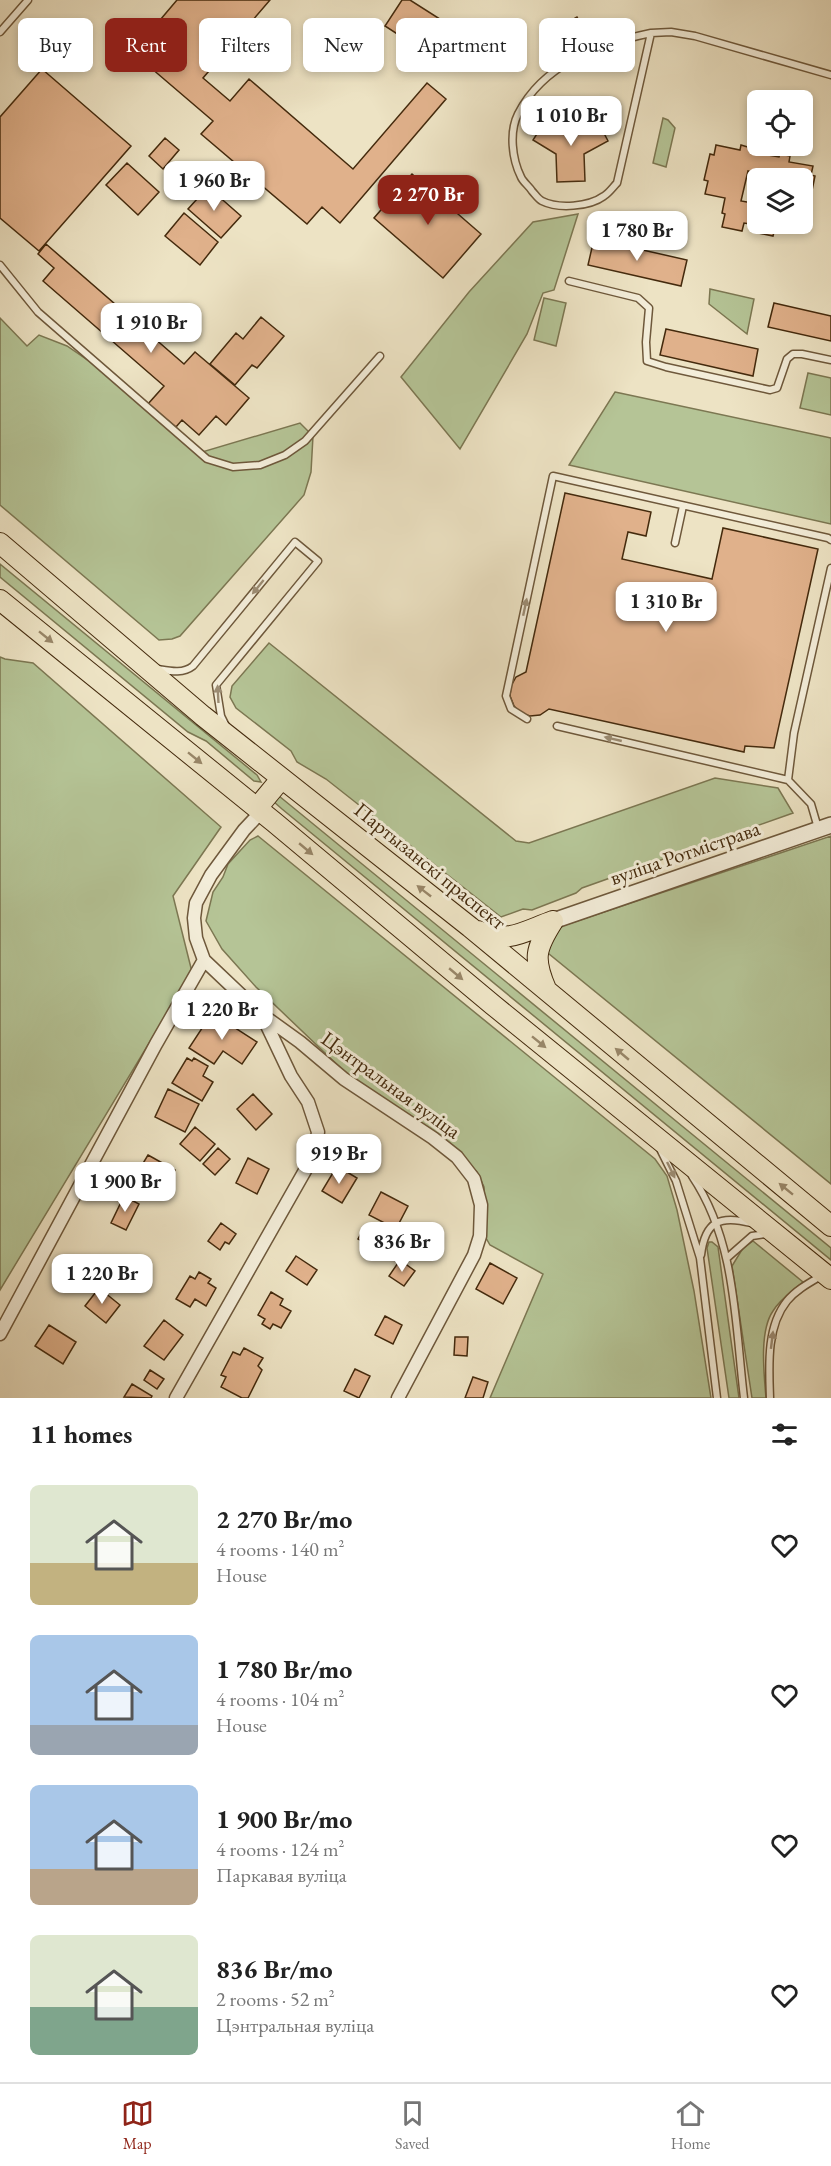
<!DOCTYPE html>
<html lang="en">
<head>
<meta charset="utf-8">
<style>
  body { margin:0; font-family:"EB Garamond",serif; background:#f6f6f6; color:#222; height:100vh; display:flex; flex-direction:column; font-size:22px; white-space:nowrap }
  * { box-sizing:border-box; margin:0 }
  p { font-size:20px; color:#767676 }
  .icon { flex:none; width:33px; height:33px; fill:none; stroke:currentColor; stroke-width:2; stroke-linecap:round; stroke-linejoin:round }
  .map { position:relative; height:1398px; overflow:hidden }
  .side { display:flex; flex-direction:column; background:#fff; flex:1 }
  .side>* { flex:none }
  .banner { position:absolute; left:18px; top:18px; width:795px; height:54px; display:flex; gap:12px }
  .controls { position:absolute; left:747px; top:90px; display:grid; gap:12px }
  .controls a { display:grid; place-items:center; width:66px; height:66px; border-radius:9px; background:#fff; box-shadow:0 3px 9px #0003; font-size:30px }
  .price { position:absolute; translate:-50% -51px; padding:0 14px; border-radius:12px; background:#fff; color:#222; font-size:20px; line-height:39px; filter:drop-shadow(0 2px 3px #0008) }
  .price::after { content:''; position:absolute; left:50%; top:36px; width:18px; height:14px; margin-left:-9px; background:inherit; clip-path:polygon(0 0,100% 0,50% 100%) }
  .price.active { background:#8f2418; color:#fff }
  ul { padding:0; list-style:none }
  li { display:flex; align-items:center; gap:18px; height:150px; padding:0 30px }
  li span { display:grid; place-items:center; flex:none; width:168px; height:120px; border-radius:9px; color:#555 }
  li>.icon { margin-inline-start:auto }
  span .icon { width:72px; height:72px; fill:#fffc; stroke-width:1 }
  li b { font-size:26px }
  h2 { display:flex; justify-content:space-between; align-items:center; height:72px; padding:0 30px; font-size:26px }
  .pill { padding:0 21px; border-radius:9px; background:#fff; box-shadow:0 3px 9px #0003; font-size:21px; line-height:54px }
  .pill.active { background:#8f2418; color:#fff }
  .menu { display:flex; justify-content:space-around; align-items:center; height:84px; border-top:2px solid #e0e0e0; background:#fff; font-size:16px; color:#767676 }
  .menu a { display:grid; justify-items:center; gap:3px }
  .menu .active { color:#8f2418 }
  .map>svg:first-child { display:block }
  .green { fill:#b5c496; stroke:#7c7752; stroke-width:1.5 }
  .building { fill:#e0b18b; stroke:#442a0d; stroke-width:1.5 }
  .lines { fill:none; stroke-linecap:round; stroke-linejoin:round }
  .service-casing { stroke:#6e583b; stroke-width:9 }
  .minor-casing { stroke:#6e583b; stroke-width:15 }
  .tertiary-casing { stroke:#6e583b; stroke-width:18 }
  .trunk-casing { stroke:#442a0d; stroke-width:22 }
  .service { stroke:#f3edd9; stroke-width:6 }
  .minor { stroke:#f3edd9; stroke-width:12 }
  .tertiary { stroke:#f3edd9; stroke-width:15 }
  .trunk { stroke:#ede3c4; stroke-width:20 }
  .oneway { fill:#9c8c73 }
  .oneway2 { fill:#988668 }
  .labels { text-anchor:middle; stroke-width:6; stroke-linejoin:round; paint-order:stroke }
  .street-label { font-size:21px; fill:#442a0d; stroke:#f3edd9 }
</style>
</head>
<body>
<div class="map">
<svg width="831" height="1398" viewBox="0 0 831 1398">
  <rect width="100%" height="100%" fill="#ede3c4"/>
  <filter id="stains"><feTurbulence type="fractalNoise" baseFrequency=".00333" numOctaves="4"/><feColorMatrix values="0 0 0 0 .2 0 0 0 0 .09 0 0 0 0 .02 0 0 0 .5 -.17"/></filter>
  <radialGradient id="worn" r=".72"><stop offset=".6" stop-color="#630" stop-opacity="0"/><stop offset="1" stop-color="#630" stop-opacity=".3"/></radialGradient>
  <path class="green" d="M663 118 668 120 675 128 666 167 653 163Z
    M578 214 554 290 543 293 527 334 460 449 401 377 469 292 533 222Z
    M710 289 754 299 747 334 709 304Z
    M544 298 566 303 556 346 534 340Z
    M0 318 27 346 39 335 67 346 118 381 199 453 300 423 313 436 311 472 304 495 180 636 172 639 159 640 0 505Z
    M808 373 831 378V415L800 408Z
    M615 392 831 438V524L569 465Z
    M0 564 257 775 261 782 254 781 206 741 188 732 0 577Z
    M269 643 516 841 529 843 715 778 778 788 793 813 582 888 576 893 532 910 523 909 501 917 326 779 297 762 291 751 236 708 230 697 232 686Z
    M0 657 5 659 33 663 221 827 173 896 192 972 0 1290Z
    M279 796 831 1248V1260L282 809 273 801Z
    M258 836 655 1159 667 1176 677 1210 694 1291 711 1398H490L543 1274 490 1245 486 1238 484 1187 477 1172 449 1145 348 1075 256 987 222 949 206 921 213 892 223 877 228 864 250 840Z
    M831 836V1184L543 949 548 937 562 926Z
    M753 1241 803 1282C793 1291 780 1299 773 1311 759 1331 764 1374 766 1398H752L732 1266 743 1248Z
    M709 1242H712L718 1247 739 1398H729L707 1248Z"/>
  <path class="building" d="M177 0H270L203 78 230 101 249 79 353 169 427 83 446 99 340 223 322 207 307 224 201 134 213 121 151 68 173 42 155 26Z
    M402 0H410L465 35 445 65 385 26Z
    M577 17 586 33 570 42 561 26Z
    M42 69 131 146 39 251 0 218V117Z
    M547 118 570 132 596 118 608 141 584 154 585 181 557 182 556 154 533 140Z
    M165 138 179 150 163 169 149 156Z
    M716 145 740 150 741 145 751 148 750 152 779 157 780 154 790 156 789 162 813 166 811 175 815 176 809 205H805L802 215V178H771V176L748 171 741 201 758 204V224H780L779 225 776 224 773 236 753 232 754 225 750 224 744 223 742 231 722 227 725 214 722 213 725 198 705 194 708 181 704 180 710 154 714 155Z
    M127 163 159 192 138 215 106 185Z
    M412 174 481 234 443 278 374 218Z
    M208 187 241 216 221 238 188 209Z
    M184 213 218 242 200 265 165 236Z
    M594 239 687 260 681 286 588 265Z
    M46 244 184 364 195 352 249 398 226 425 216 416 199 435 182 420 176 427 148 404 164 386 43 281 54 268 38 254Z
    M774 303 831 316V341L768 327Z
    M261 317 284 336 257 368 252 365 235 385 210 364 236 333 243 339Z
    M666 329 758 349 753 376 660 355Z
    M565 493 651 512 646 536 628 532 622 559 712 579 723 528 818 549 774 748 745 746 744 752 549 709 540 715 530 716 520 713 514 706 510 696 511 686 516 677 526 672Z
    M212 1013 257 1042 242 1064 223 1051 214 1064 189 1048Z
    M187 1058 192 1061 194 1058 208 1066 203 1076 213 1082 202 1101 172 1083Z
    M168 1089 199 1104 185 1132 155 1117Z
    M253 1094 272 1114 256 1130 237 1109Z
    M195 1127 215 1144 200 1161 180 1144Z
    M218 1148 230 1159 215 1175 203 1164Z
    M148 1155 175 1170 164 1190 136 1175Z
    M248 1158 269 1169 257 1194 236 1183Z
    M337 1166 357 1178 342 1203 322 1191Z
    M381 1192 408 1206 396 1229 369 1215Z
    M124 1196 139 1204 126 1230 111 1223Z
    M221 1223 236 1234 229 1244 225 1242 220 1250 208 1241Z
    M364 1228 379 1236 373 1247 358 1239Z
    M296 1256 317 1270 307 1285 286 1271Z
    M400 1260 415 1271 404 1286 389 1276Z
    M490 1263 517 1278 503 1304 476 1289Z
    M199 1272 211 1279 208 1283 216 1288 206 1306 195 1299 190 1307 176 1299 190 1276 195 1279Z
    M99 1288 120 1305 106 1323 85 1306Z
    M271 1292 283 1299 280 1305 291 1311 281 1328 273 1324 270 1329 262 1324 265 1319 258 1315Z
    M385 1316 402 1325 393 1344 375 1335Z
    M164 1320 183 1335 164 1360 144 1346Z
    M49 1325 76 1342 63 1364 35 1346Z
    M455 1337H468L467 1356 454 1355Z
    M244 1348 263 1358 258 1366 262 1370 248 1398H242L221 1387 226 1377 221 1375 233 1352 240 1355Z
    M355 1369 370 1376 359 1398 344 1391Z
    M150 1370 164 1379 157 1389 144 1380Z
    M473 1377 488 1382 483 1398H465Z
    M132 1384 152 1396 151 1398 124 1397Z"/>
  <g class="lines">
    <g class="service-casing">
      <path id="service" d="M0 32 28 0
        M651 33 617 183C613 187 609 193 604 196 589 207 558 209 542 201 538 199 535 194 532 191 529 186 523 182 521 177 512 159 509 132 518 114 543 64 599 44 651 33Z
        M651 33 671 32 695 36 831 75
        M0 265 38 312 207 459 233 467 260 465 285 455 305 441 380 356
        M569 281 638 298 649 308 646 342 647 361 666 367 770 390 777 388 787 359 793 354H802L831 360
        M675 543 683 506
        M158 669C170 671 183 674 193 666L295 542 318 561 216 685 221 716 226 726
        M527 719 511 709 506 696 553 476 828 538 831 540
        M557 726 788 780 811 804 818 828
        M788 780 794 733 831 568
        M661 1151 676 1181 700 1258 717 1398
        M692 1176C736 1241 735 1323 744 1398
        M701 1255C705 1221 720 1215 751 1223
        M727 1258 752 1236 766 1234
        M770 1398C769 1367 766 1327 787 1301 796 1290 809 1283 821 1276"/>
    </g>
    <g class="minor-casing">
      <path id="minor" d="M261 812 244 830 211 875 196 903 194 918 196 938 204 960 261 1014 300 1042 344 1079 433 1138 457 1157 474 1179 481 1205 480 1236 474 1255 398 1398
        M0 1334 156 1044 204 960
        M176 1398 315 1153 318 1132 308 1102 291 1076 262 1015"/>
    </g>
    <g class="tertiary-casing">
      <path id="tertiary" d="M553 921 831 825"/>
    </g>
    <g class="trunk-casing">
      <path id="trunk" d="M0 543 203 716 470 927 831 1226
        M0 600 274 822 493 1005 831 1279
        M257 808 281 779
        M478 931C508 944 523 932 553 921
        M546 989C533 959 535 949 553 921"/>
    </g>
    <use href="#service" class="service"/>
    <use href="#minor" class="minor"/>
    <use href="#tertiary" class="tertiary"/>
    <use href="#trunk" class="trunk"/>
  </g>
  <defs><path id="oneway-solid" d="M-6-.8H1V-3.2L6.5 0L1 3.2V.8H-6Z" transform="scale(1.5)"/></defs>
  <g class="oneway">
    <use href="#oneway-solid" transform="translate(258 587) rotate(129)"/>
    <use href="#oneway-solid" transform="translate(525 607) rotate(-78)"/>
    <use href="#oneway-solid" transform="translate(218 694) rotate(-93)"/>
    <use href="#oneway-solid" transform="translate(613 739) rotate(-167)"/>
    <use href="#oneway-solid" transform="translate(671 1170) rotate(64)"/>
    <use href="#oneway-solid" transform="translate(772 1340) rotate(-83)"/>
  </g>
  <g class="oneway2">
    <use href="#oneway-solid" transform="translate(46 637) rotate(39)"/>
    <use href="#oneway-solid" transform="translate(195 758) rotate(39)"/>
    <use href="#oneway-solid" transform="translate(306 849) rotate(40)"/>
    <use href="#oneway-solid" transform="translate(424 891) rotate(-142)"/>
    <use href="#oneway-solid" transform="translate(456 974) rotate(40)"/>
    <use href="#oneway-solid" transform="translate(539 1042) rotate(39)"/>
    <use href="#oneway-solid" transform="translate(622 1054) rotate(-140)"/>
    <use href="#oneway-solid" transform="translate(786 1189) rotate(-141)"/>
  </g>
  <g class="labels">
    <g class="street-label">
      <text transform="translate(685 853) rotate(-19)" y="7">вуліца Ротмістрава</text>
      <text transform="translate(430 866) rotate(39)" y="7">Партызанскі праспект</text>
      <text transform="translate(391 1085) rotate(36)" y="7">Цэнтральная вуліца</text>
    </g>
  </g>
  <rect width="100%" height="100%" filter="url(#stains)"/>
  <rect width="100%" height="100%" fill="url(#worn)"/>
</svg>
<div class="controls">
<a><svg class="icon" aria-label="locate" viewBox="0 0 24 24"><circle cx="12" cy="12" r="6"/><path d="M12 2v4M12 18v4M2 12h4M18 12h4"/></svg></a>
<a><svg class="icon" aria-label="layers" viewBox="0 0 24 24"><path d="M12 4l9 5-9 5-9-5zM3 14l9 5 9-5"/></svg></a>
</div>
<b class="price" style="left:571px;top:147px">1 010 Br</b>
<b class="price" style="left:214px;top:212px">1 960 Br</b>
<b class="price active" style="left:428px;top:226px">2 270 Br</b>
<b class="price" style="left:637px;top:262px">1 780 Br</b>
<b class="price" style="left:151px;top:354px">1 910 Br</b>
<b class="price" style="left:666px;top:633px">1 310 Br</b>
<b class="price" style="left:222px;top:1041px">1 220 Br</b>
<b class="price" style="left:339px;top:1185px">919 Br</b>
<b class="price" style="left:125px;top:1213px">1 900 Br</b>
<b class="price" style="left:402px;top:1273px">836 Br</b>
<b class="price" style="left:102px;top:1305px">1 220 Br</b>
<div class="banner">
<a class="pill">Buy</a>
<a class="pill active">Rent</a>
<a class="pill">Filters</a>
<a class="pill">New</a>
<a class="pill">Apartment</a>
<a class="pill">House</a>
</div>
</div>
<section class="side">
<h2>11 homes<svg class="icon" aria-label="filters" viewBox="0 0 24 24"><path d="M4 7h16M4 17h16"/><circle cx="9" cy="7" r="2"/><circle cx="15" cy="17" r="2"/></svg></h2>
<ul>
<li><span style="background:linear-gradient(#dfe7d0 65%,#c2b280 0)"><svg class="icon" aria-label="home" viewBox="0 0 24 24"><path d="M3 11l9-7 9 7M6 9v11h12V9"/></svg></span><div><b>2 270 Br/mo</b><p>4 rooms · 140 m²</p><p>House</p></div><svg class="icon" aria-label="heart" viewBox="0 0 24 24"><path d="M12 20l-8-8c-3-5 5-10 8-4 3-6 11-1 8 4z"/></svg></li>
<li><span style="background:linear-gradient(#a9c7e8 75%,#9aa5b1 0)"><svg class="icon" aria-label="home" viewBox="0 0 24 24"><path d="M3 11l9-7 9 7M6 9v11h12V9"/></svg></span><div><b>1 780 Br/mo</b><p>4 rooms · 104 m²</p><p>House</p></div><svg class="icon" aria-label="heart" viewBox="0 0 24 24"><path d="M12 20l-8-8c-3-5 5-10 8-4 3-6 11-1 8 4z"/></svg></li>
<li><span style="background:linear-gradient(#a9c7e8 70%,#b9a48a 0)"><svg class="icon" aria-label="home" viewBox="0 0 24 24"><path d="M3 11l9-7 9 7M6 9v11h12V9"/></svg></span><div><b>1 900 Br/mo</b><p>4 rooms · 124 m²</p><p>Паркавая вуліца</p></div><svg class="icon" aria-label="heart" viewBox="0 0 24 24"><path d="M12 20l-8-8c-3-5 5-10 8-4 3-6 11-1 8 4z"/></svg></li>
<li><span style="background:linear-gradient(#dfe7d0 60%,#7fa58c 0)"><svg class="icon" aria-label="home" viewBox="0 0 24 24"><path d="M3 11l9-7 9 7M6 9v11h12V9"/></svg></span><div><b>836 Br/mo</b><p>2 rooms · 52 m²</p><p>Цэнтральная вуліца</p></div><svg class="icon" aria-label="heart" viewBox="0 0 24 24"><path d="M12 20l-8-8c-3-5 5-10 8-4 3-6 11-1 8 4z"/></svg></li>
</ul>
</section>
<nav class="menu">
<a class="active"><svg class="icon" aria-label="map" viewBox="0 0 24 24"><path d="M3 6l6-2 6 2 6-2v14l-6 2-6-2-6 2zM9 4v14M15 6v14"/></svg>Map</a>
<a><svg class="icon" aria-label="saved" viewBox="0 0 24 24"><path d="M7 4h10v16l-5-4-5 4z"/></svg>Saved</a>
<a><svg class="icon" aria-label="home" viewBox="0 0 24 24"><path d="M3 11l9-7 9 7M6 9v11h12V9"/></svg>Home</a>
</nav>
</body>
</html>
